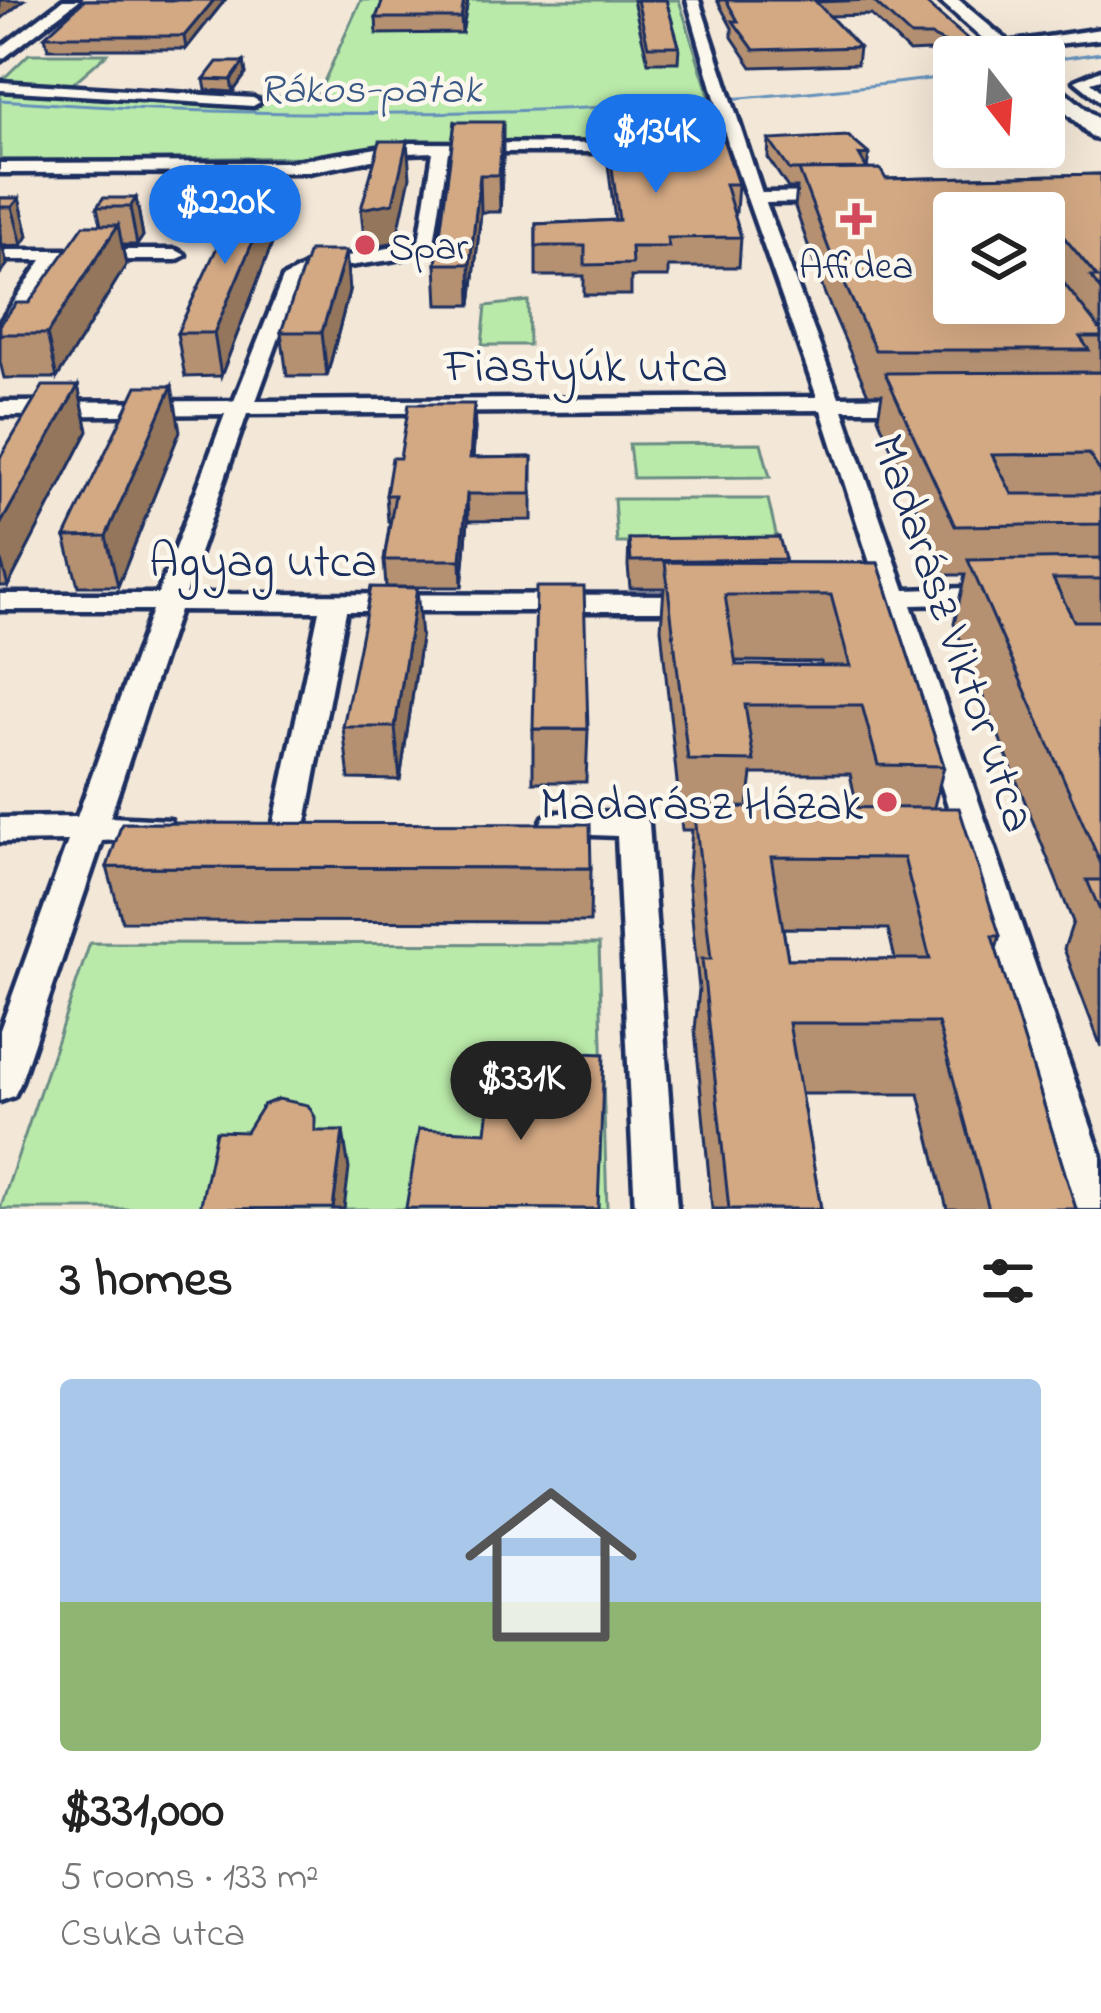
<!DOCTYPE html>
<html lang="en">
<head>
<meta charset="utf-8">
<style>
  body { margin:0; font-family:"Indie Flower",sans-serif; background:#f2f2f2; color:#222; height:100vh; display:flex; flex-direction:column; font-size:45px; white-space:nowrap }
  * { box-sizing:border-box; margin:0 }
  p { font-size:39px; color:#767676 }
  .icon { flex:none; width:66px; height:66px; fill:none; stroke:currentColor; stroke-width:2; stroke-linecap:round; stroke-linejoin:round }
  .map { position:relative; height:1209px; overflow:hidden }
  .drawer { display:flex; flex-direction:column; background:#fff; flex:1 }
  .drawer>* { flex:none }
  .needle { width:78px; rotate:163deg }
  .fabs { position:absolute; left:933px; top:36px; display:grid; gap:24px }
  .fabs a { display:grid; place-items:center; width:132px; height:132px; border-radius:12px; background:#fff; box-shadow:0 12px 48px #0002; font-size:60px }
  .price { position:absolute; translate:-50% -102px; padding:0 27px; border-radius:42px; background:#1a73e8; color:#fff; font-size:39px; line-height:78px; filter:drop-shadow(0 3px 6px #0008) }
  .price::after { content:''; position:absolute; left:50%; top:72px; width:36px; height:27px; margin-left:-18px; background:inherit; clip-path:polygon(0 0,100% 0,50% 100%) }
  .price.current { background:#222; color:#fff }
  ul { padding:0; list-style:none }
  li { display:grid; align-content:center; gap:24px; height:636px; padding:0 60px }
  li span { display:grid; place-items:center; height:372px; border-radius:12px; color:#555 }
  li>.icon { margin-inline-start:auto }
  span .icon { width:216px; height:216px; fill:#fffc; stroke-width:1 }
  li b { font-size:51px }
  h2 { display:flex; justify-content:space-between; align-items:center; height:144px; padding:0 60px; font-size:51px }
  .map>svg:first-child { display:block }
  .green { fill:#baeaa9; stroke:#6a8c84; stroke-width:3 }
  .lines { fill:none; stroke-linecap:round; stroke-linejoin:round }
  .stream { stroke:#6591ba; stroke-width:3 }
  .minor-casing { stroke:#1b2f5e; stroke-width:9 }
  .tertiary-casing { stroke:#1b2f5e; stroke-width:9 }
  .primary-casing { stroke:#1b2f5e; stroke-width:9 }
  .minor { fill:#fbf7ec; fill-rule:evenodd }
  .tertiary { fill:#fbf7ec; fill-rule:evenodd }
  .primary { fill:#fbf7ec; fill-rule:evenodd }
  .wall { fill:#b59172; stroke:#1b2f5e; stroke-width:3; fill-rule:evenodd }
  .shaded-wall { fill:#94765c; stroke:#1b2f5e; stroke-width:3 }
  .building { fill:#d3a984; stroke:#1b2f5e; stroke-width:3; fill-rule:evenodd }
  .poi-dot { fill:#d1495b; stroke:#fbf7ec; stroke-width:4.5 }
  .labels { text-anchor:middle; stroke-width:9; stroke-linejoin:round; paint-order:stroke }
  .far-poi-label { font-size:39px; fill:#1b2f5e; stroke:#fbf7ec; text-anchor:start }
  .far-water-label { font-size:42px; font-style:italic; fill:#3a5884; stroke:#fbf7ec }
  .street-label { font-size:48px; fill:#1b2f5e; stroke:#fbf7ec }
  .poi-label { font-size:48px; fill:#1b2f5e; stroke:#fbf7ec; text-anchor:end }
</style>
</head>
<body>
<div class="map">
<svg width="1101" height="1209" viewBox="0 0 1101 1209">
  <rect width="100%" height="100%" fill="#f3e7d7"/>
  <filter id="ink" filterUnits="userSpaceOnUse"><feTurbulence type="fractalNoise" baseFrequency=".00833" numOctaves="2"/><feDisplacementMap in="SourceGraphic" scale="24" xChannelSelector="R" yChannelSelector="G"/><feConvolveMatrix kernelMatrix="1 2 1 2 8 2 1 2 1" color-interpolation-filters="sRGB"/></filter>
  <g filter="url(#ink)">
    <path class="green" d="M361 0H679L723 140 410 142 315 157 0 161V86L253 102 257 97H317Z
      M29 54H107L70 86 0 82Z
      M528 301 529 345H482L486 306Z
      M761 443 770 477 633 478 629 444Z
      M614 499H768L778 543H617Z
      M90 943 599 944 607 1209H0Z"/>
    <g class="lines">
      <path class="stream" d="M1044 61 1101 53
        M0 100C320 124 635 116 954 76"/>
      <g class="minor-casing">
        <path id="minor" d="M687 0H699L762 193 833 192 841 197 833 202 766 203 839 397 914 396 925 403 914 410H843L905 590 997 587 1010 595 997 603 911 605 1101 1156V1209H1077L885 609 870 608 867 602 880 594 821 410 247 414 185 594 698 595 711 603 698 611H346L305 827 301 835 289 839 277 835 273 827 319 611 179 610 110 817 170 820 174 828 170 836 102 841 20 1084 14 1096 0 1101V1030L68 841 0 842V818L77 817 152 610H0V594H158L225 414 0 416V402L234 401 283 278 312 263 419 242 433 152 409 153 308 172 0 173V163L289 162 409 143 648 144 651 147 643 152H448L433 249C391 267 337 258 298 285L256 401 817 397 729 147Z
          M1101 70V79L1091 82 1101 91V102L1075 81Z
          M0 82 253 98 260 102 253 106 0 90Z
          M0 250H176L185 255 176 260H60L7 342 0 344V323L42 260H0Z
          M633 812 645 816 649 824 677 1209H635L617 836 544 833 540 825 544 817 556 813Z"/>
      </g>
      <g class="tertiary-casing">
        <path id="tertiary" d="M63 0H79L0 61V48Z
          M1101 29V39L1001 50 993 45Z"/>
      </g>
      <g class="primary-casing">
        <path id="primary" d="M939 0H959L1026 57H1004Z
          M1044 75 1101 121V140L1093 138 1044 92Z"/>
      </g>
      <use href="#minor" class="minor"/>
      <use href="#tertiary" class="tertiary"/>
      <use href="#primary" class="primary"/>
    </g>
    <path class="wall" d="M85 0H225L186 49H48L45 36Z
      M383 0H468L462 33 377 34 376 18Z
      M633 0H666L679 46 678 62H648Z
      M717 0H922L973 44 985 46 984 57H954V64L928 51 909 52 871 15 830 16 859 47 857 64 752 67 732 37V28Z
      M244 62 246 74 233 92 206 90 204 79Z
      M455 122 503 157 500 212H481L471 305H438L436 264Z
      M607 130 738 184 736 212H733L741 237 739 267H668V277H631V295H584V276H536V224L615 220 607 157Z
      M769 140 867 168 886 179 1101 174V1047L1064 949 1073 922 954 624 965 575H945L878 417 882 394H868L824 292 795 207 797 188H788L768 158ZM954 213H1044V264L1054 277 954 303Z
      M0 198H19L28 236 22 245 3 246 7 265 0 274Z
      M136 198 143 236 137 245H122L126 265 57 378H4L0 362V325L29 303 101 225 97 207Z
      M275 236 221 376 185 377 177 333Z
      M349 291 327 376H287L281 332Z
      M78 386 88 431 8 586H0V458Z
      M475 429 473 458 532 457V520L468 521 462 587H386L384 560 390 521H388L386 495 400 458Z
      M180 431 118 586H78L65 537Z
      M629 539 785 559V563H878L944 766 934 807 1000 936 996 949 1076 1209H947L919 1094H801L821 1209H712L695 1030 699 989 688 877 692 830H682L661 628 664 588H630L628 566ZM736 661 821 662 822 666 736 665ZM752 774H850L857 807H748ZM783 928 888 929 895 959H788Z
      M421 638 400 780 349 779 343 727Z
      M533 729H588L586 782H533Z
      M107 867 591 868 590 922 122 921Z"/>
    <path class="shaded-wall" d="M0 0H24L0 20Z
      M214 0H225L186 49 184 36Z
      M464 0H468L462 33 461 18Z
      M244 62 246 74 233 92 231 80Z
      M503 122V157L500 212 499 175Z
      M407 141 410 177 396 242 365 248 361 209Z
      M869 154 867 169 859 155Z
      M480 175 481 212 471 305 470 264Z
      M19 198 28 236 22 245 12 207Z
      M136 198 143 236 137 245 130 207Z
      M271 198 275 236 221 376 214 333Z
      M118 225 126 265 57 378 47 334Z
      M0 235 7 265 0 274Z
      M346 251 349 291 327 376 322 332Z
      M78 386 88 431 8 586 0 557V525Z
      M172 386 180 431 118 586 106 536Z
      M474 404 475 429 471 483 470 458Z
      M467 494 468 521 462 587 461 560Z
      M417 588 421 638 400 780 395 727Z
      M343 1131 349 1169 344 1209H333Z"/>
    <path class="building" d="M85 0H214L184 36H45Z
      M383 0H464L461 18H376Z
      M637 0H666L679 46H648Z
      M726 0H922L973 44 985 46 977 47 985 54 982 57H975L931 36H911L872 0 816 2 859 47 754 50 733 21H738Z
      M217 62H244L231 80 204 79Z
      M455 122H503L499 175H480L470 264H436Z
      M607 130H720L738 184H725L741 237 667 238 669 247H631L632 264 585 265V246H536V224L619 220Z
      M848 136 869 154 859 155 867 169 790 170 769 140Z
      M380 141H407L393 203 361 209Z
      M880 169 886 179 1101 174V291L1091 277H1097L1053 224H1044V213H954V303H1044V277H1059L1101 331V337H1080L1089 350H875L830 252 799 170Z
      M0 198H19L12 207H0Z
      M103 198H136L130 207H97Z
      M240 198H271L214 333H177Z
      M84 225H118L47 334H0V325L16 303H29Z
      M309 251H346L322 332H281Z
      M1101 372V473L1089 454 992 455 1012 494H1101V524L955 526 885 373Z
      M43 386H78L0 525V458Z
      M137 386H172L106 536 65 537Z
      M409 404H474L470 458 532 457 531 494H467L461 560H384L395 495H386L392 458H400Z
      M779 537 785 559 631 561 629 539Z
      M1101 558V579H1053L1074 621H1101V667H1098L1101 673V864L968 560Z
      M665 562 878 563 944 766 878 765 862 705H745L754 761 688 760ZM725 595H831L850 666 736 665Z
      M371 587 417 588 395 727H343Z
      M536 587H584L588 729H533Z
      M694 807 959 808 1000 936H992L1076 1209H989L938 1023H789L821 1209H729L702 959H711ZM771 857 904 858 930 959H788Z
      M122 823 590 824 591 868 107 867Z
      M1087 880H1101V913Z
      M532 1051 604 1054 598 1209 406 1208 419 1129 486 1132 493 1074 529 1075Z
      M278 1099 308 1105 315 1117V1131H343L333 1208 200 1209 216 1131 246 1132 263 1105Z"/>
  </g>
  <g class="poi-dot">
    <path d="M850 201h12v12h12v12h-12v12h-12v-12h-12v-12h12z"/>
    <circle cx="365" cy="245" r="12"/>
    <circle cx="887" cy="802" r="12"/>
  </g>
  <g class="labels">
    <g class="far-poi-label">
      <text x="389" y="259">Spar</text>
      <text x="856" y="278" text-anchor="middle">Affidea</text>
    </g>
    <g class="far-water-label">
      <text x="370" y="102">Rákos-patak</text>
    </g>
    <g class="street-label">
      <text x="586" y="381">Fiastyúk utca</text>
      <text x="263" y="576">Agyag utca</text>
      <text transform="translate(956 632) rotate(71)" y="17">Madarász Viktor utca</text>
    </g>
    <g class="poi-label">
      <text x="863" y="819">Madarász Házak</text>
    </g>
  </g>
</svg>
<div class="fabs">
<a><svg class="needle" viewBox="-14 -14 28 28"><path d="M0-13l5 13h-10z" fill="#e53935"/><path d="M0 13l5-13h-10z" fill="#767676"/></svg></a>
<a><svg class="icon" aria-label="layers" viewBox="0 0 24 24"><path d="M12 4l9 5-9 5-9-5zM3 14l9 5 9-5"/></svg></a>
</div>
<b class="price" style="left:656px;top:196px">$134K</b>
<b class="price" style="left:225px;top:267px">$220K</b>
<b class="price current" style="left:521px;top:1143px">$331K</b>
</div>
<section class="drawer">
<h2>3 homes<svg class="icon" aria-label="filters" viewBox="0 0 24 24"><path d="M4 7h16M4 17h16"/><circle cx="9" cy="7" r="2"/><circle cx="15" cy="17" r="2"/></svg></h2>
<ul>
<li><span style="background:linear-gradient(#a9c7e8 60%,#8fb573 0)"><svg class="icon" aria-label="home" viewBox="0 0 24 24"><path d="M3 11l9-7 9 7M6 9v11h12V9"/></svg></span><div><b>$331,000</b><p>5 rooms · 133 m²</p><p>Csuka utca</p></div></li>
</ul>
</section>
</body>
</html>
